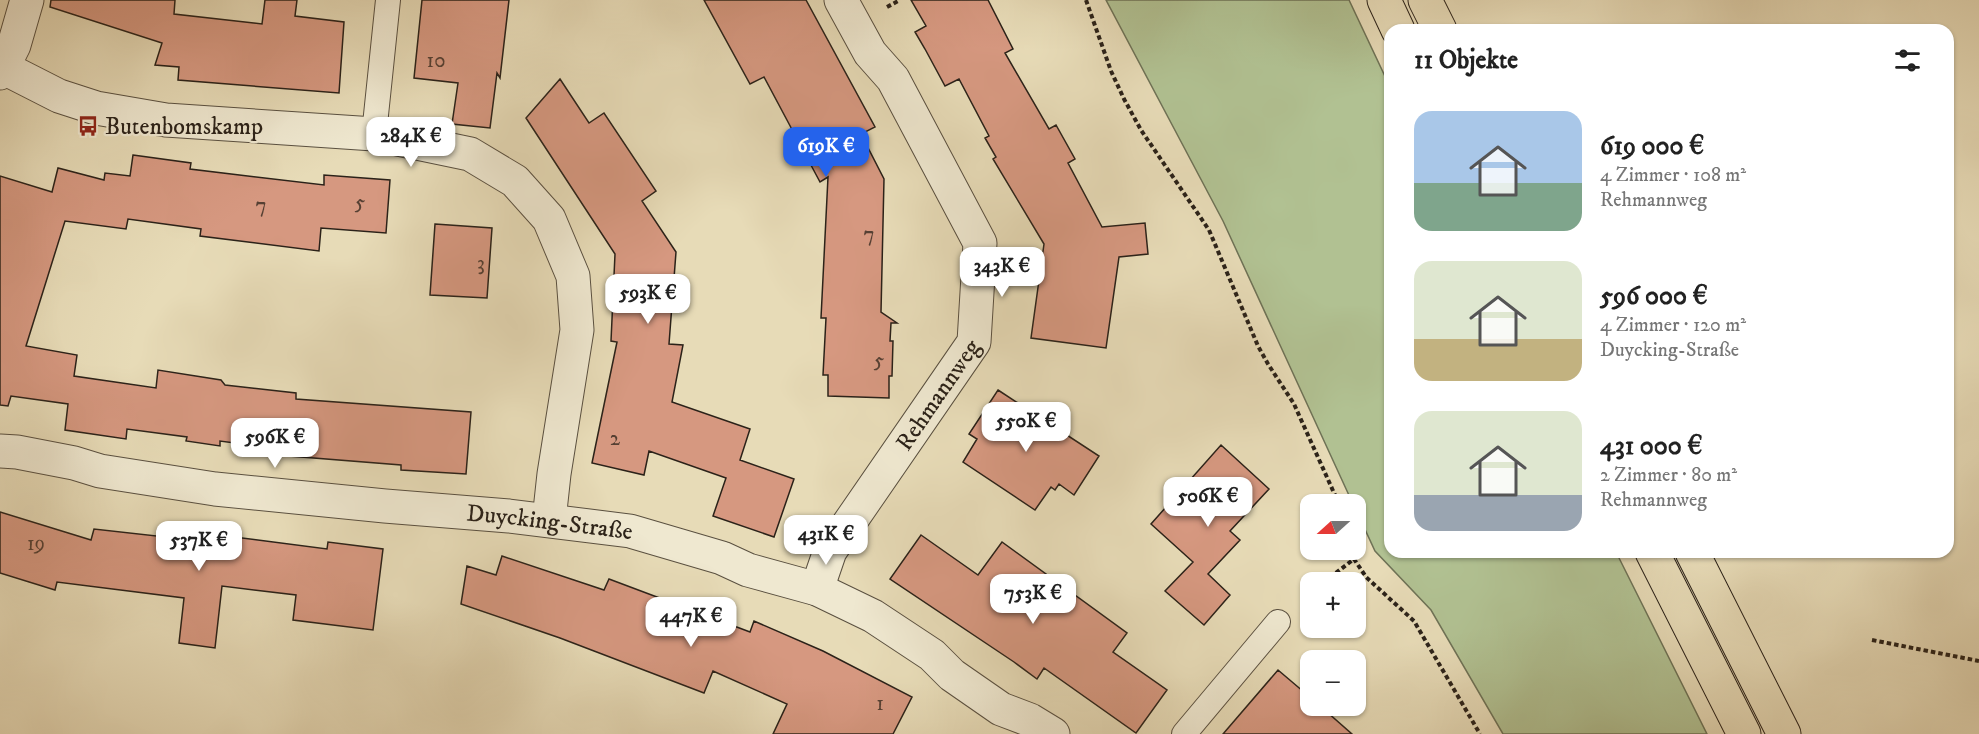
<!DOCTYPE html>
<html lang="de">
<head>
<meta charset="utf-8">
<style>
  body { margin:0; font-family:"IM FELL DW Pica",serif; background:#f6f6f6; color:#222; height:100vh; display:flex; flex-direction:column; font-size:22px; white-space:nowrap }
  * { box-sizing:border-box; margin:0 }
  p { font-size:20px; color:#767676 }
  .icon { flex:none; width:33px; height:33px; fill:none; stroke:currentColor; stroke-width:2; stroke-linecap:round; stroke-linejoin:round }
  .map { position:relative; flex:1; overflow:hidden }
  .details { position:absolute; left:1384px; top:24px; width:570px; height:534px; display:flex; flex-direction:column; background:#fff; border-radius:18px; box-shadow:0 2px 4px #0004 }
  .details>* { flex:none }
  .needle { width:39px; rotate:249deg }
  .fabs { position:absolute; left:1300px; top:494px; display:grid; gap:12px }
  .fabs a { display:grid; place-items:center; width:66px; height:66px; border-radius:12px; background:#fff; box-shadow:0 2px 4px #0004; font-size:30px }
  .price { position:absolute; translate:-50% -51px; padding:0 14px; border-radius:12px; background:#fff; color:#222; font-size:20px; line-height:39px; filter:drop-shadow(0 2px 3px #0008) }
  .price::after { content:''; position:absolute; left:50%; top:36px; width:18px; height:14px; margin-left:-9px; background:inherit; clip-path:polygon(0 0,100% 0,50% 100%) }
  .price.current { background:#2563eb; color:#fff }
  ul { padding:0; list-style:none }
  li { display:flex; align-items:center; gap:18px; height:150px; padding:0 30px }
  li span { display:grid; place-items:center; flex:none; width:168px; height:120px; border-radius:18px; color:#555 }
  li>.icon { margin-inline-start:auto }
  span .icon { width:72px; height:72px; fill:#fffc; stroke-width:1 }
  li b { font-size:26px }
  h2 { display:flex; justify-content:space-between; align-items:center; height:72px; padding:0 30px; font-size:26px }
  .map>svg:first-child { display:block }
  .green { fill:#b1c192; stroke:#6e7256; stroke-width:1.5 }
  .building { fill:#d69880; stroke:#2b2219; stroke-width:1.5 }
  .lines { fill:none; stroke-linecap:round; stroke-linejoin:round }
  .service-casing { stroke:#5a5040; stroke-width:26 }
  .minor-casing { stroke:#5a5040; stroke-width:35 }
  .trunk-casing { stroke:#2b2219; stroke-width:35 }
  .path { stroke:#2b2219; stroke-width:4; stroke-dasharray:4.5 3; stroke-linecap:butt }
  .service { stroke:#efe8d0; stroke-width:24 }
  .minor { stroke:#efe8d0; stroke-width:33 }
  .trunk { stroke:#e7dbb7; stroke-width:33 }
  .labels { text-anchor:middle; stroke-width:4.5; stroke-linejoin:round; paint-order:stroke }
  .number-label { font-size:21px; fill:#564033 }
  .poi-label { font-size:24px; fill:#2b2219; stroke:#efe8d0; text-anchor:start }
  .street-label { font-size:24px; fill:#2b2219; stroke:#efe8d0 }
</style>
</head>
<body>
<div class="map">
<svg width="1979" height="734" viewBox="0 0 1979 734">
  <rect width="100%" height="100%" fill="#e7dbb7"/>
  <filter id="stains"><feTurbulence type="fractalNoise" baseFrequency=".00333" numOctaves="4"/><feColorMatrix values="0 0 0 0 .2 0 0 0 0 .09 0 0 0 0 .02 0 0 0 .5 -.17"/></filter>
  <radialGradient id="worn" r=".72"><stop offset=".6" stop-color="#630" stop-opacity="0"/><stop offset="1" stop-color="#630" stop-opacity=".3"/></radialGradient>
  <path class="green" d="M1106 0H1349L1390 87V552H1616L1707 734H1503L1431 610 1375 551 1356 510V504H1353L1223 221Z"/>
  <path class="building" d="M51 0H175L174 14 262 24 265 0H297L295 16 344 22 339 93 178 80 179 67 155 65 162 43 50 7Z
    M422 0H509L500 78 497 73 490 128 452 124 458 83 414 78Z
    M704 0H806L875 127 861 134 884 179 881 312 897 323H891L890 341H893L892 376H889V398L828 396V375H823L826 318H821L828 177 820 182 764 77 750 84Z
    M911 0H988L1013 49 1005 53 1049 129 1056 125 1075 159 1068 163 1102 227 1145 223 1148 254 1119 257 1106 348 1031 338 1044 244 993 159 996 157 985 138 989 136 959 79 945 86 925 49 915 32 926 26Z
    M560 79 589 123 604 113 656 191 642 201 676 252 669 344 683 345 672 402 750 429 740 460 794 479 774 537 713 516 726 478 649 451 644 475 592 463 617 342 611 341 615 254 526 118Z
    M133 155 191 163 190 169 324 185V175L390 180 386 233 321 228 319 251 200 236 201 229 128 219 126 229 65 221 26 346 77 355 74 376 156 388 158 370 221 380 225 385 296 393V399L471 412 466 474 401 470V465L289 456V450L220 441V446L186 441 187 437 127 429 126 439 65 430 68 404 11 396 8 406 0 405V176L52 192 58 168 104 180 105 173 130 176Z
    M435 224 492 228 487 298 430 295Z
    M998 390 1099 456 1074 495 1059 484 1055 490 1051 487 1035 510 963 462 977 439 969 434Z
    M1221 445 1269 489 1230 531 1240 540 1208 574 1230 595 1204 625 1165 591 1193 562 1151 524Z
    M0 512 91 540 94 529 210 542 211 534 327 549 328 542 383 549 373 630 293 620 296 595 222 586 215 648 179 643 184 598 57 582 55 590 0 573Z
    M921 535 978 575 1002 542 1127 633 1113 652 1167 690 1136 733 1044 668 1037 679 1014 662 890 579Z
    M502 556 604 590 609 579 750 632 754 621 823 651 912 697 893 734H773L787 704 713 671 704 693 560 638 461 604 467 566 496 575Z
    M1278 670 1311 698V705H1319L1352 734H1223Z"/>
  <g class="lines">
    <g class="service-casing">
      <path id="service" d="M374 134 388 0
        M1184 734 1278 622"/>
    </g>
    <g class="minor-casing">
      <g id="minor">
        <path d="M4 68 59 96 96 108 166 120 374 134 470 154 515 181 549 219 573 276 577 330 554 474 549 520"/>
        <path d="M0 73 14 45 27 0"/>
        <path id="s1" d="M0 451 17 452 74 463 100 471 215 489 385 506 509 516 630 531 722 558 748 570 817 589 873 616 932 655 952 675 1001 709 1030 720 1053 734"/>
        <path id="s2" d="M817 589 830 551 974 342 980 243 893 79 870 53 841 0"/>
      </g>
    </g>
    <g class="trunk-casing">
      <path id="trunk" d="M1384 0 1398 30
        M1425 0 1440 30
        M1652 552 1744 734
        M1692 552 1784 734"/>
    </g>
    <path class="path" d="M1086 0 1111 71 1124 99 1141 130 1209 230 1258 346 1268 364 1294 404 1339 504
      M887 7 900 0
      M1351 549 1354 559
      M1324 582 1354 559 1366 577 1414 621 1480 734
      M1303 600 1311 592
      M1872 640 1979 661"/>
    <use href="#service" class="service"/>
    <use href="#minor" class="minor"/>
    <use href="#trunk" class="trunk"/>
  </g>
  <defs>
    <g id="bus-bare" transform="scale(1.62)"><path d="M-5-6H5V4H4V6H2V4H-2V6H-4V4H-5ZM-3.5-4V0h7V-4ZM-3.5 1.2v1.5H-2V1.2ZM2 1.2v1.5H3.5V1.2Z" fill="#8f2418" stroke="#efe8d0" stroke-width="2.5" paint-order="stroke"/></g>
  </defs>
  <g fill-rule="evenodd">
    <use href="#bus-bare" x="88" y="126"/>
  </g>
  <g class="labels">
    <g class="number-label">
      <text x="436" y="67">10</text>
      <text x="360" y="209">5</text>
      <text x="261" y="212">7</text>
      <text x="869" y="241">7</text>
      <text x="481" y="270">3</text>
      <text x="879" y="367">5</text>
      <text x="615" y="445">2</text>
      <text x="36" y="550">19</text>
      <text x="880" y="710">1</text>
    </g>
    <g class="poi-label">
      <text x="105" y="134">Butenbomskamp</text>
    </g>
    <g class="street-label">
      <text dy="8" stroke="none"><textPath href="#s2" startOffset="230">Rehmannweg</textPath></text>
      <text dy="8" stroke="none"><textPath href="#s1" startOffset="555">Duycking-Straße</textPath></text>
    </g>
  </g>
  <rect width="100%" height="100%" filter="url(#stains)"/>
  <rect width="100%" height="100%" fill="url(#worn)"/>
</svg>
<div class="fabs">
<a><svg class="needle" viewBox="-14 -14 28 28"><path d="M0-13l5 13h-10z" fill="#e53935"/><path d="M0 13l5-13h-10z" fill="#767676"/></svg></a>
<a>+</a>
<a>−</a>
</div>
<b class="price" style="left:411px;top:168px">284K €</b>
<b class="price current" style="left:826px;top:178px">619K €</b>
<b class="price" style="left:1002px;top:298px">343K €</b>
<b class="price" style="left:648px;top:325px">593K €</b>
<b class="price" style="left:1026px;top:453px">550K €</b>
<b class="price" style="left:275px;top:469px">596K €</b>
<b class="price" style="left:1208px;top:528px">506K €</b>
<b class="price" style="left:826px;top:566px">431K €</b>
<b class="price" style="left:199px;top:572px">537K €</b>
<b class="price" style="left:1033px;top:625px">753K €</b>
<b class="price" style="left:691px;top:648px">447K €</b>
<section class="details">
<h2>11 Objekte<svg class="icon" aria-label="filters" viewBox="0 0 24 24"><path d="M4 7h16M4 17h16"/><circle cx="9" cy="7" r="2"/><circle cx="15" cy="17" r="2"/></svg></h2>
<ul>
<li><span style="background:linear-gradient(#a9c7e8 60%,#7fa58c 0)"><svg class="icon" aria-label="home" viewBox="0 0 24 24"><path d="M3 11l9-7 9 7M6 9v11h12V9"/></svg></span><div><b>619 000 €</b><p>4 Zimmer · 108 m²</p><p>Rehmannweg</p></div></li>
<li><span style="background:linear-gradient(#dfe7d0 65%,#c2b280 0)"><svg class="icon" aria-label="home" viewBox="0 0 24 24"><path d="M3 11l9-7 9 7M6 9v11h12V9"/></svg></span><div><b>596 000 €</b><p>4 Zimmer · 120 m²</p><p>Duycking-Straße</p></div></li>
<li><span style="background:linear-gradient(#dfe7d0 70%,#9aa5b1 0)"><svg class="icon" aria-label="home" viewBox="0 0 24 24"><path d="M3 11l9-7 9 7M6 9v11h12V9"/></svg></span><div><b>431 000 €</b><p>2 Zimmer · 80 m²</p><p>Rehmannweg</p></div></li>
</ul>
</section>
</div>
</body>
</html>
